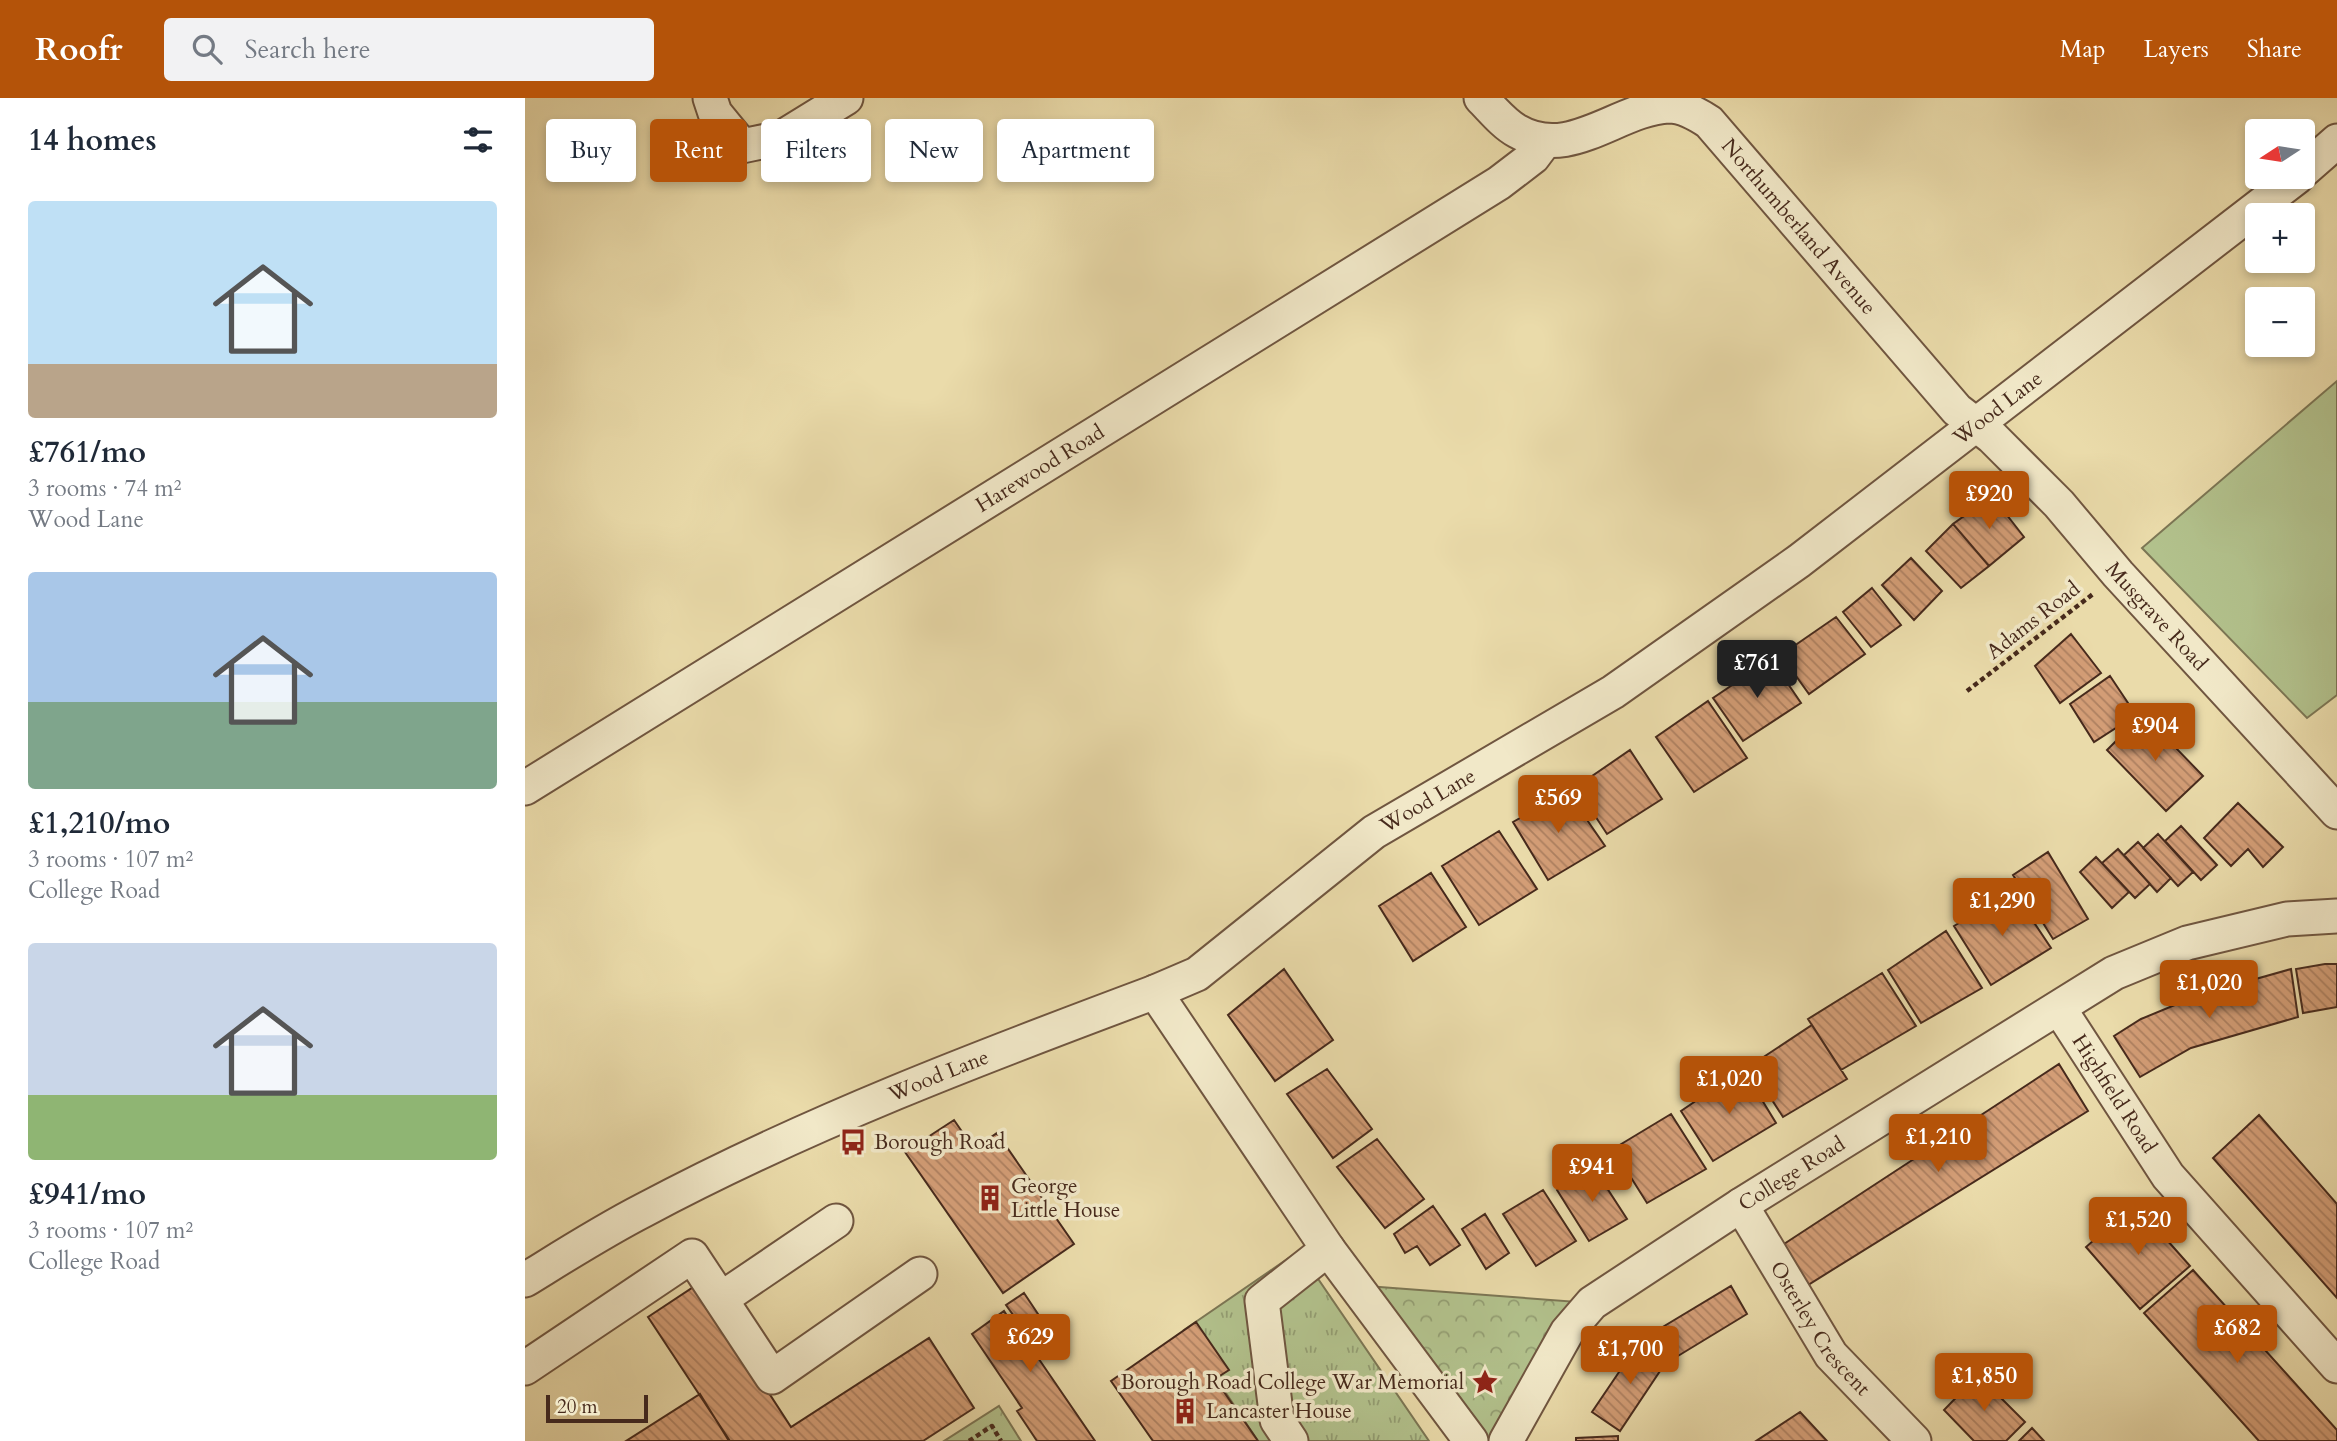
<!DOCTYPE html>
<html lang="en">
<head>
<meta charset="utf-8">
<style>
  body { margin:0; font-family:Cardo,serif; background:#f2f2f3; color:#1f2937; height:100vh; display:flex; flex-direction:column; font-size:26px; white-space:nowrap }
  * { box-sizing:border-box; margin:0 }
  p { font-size:23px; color:#747a83 }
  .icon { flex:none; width:38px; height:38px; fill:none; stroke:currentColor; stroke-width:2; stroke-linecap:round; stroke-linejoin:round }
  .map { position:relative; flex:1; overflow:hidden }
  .details { display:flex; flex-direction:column; background:#fff; width:525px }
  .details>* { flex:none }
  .banner { position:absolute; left:21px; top:21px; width:665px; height:63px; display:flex; gap:14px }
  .needle { width:46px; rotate:258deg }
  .tools { position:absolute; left:1720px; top:21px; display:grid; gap:14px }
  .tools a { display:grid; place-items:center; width:70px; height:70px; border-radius:7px; background:#fff; box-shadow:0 4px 10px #0003; font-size:35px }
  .scale { position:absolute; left:21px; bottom:18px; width:102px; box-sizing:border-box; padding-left:7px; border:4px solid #472a1c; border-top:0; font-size:19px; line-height:24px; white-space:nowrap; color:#472a1c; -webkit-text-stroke:5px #f1e8c8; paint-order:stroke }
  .price { position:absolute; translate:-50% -60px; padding:0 16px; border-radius:7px; background:#b45309; color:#fff; font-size:23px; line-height:46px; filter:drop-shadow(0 2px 4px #0008) }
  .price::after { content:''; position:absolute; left:50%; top:42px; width:21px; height:16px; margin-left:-10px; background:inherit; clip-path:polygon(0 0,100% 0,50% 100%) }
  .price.selected { background:#222; color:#fff }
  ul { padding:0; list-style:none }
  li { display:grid; align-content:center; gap:14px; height:371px; padding:0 28px }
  li span { display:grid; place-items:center; height:217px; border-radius:7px; color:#555 }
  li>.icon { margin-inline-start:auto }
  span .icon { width:126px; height:126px; fill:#fffc; stroke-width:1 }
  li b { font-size:30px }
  h2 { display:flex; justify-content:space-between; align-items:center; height:84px; padding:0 28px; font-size:30px }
  .tag { padding:0 24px; border-radius:7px; background:#fff; box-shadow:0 4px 10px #0003; font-size:24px; line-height:63px }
  .tag.selected { background:#b45309; color:#fff }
  header { display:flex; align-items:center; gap:42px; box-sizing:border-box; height:98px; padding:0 35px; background:#b45309; color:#fff }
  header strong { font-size:33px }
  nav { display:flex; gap:38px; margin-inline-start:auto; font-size:24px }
  .search { width:490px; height:63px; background:#f2f2f3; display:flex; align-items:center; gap:18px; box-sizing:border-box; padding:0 24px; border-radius:7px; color:#747a83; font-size:26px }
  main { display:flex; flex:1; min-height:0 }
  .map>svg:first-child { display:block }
  .grass { fill:url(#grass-tufts); stroke:#7c7654; stroke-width:2 }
  .park { fill:url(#park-crowns); stroke:#7c7654; stroke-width:2 }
  .garden { fill:#b2c18c; stroke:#7c7654; stroke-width:2 }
  .building { fill:url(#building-back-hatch); stroke:#472a1c; stroke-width:2 }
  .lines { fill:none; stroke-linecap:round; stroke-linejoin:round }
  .minor-casing { stroke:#705640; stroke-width:37 }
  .path { stroke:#472a1c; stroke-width:4.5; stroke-dasharray:5 3.5; stroke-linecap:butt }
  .minor { stroke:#f1e8c8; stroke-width:33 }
  .labels { text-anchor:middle; stroke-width:7; stroke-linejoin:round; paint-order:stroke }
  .street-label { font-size:21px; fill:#472a1c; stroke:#f1e8c8 }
  .poi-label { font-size:21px; fill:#472a1c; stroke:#f1e8c8; text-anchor:start }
</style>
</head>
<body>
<header>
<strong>Roofr</strong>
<div class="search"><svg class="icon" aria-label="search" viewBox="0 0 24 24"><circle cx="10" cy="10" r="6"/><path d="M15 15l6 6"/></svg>Search here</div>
<nav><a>Map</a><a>Layers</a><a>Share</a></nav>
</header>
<main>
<section class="details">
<h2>14 homes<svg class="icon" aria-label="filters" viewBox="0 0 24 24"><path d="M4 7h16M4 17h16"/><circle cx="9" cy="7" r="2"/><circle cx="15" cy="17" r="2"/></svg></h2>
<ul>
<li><span style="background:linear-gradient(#bfe0f5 75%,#b9a48a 0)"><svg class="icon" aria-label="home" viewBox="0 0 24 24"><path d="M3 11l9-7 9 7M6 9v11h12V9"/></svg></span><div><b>£761/mo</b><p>3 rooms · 74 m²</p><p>Wood Lane</p></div></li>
<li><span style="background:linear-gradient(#a9c7e8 60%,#7fa58c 0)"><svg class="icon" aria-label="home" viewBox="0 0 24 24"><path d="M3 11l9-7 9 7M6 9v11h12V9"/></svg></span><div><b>£1,210/mo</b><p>3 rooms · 107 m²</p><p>College Road</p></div></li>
<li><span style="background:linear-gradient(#c9d6e8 70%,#8fb573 0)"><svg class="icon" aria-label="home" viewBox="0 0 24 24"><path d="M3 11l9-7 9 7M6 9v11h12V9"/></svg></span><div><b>£941/mo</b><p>3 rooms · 107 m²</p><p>College Road</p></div></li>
</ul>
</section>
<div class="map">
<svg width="1812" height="1343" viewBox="0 0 1812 1343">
  <defs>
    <pattern id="grass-tufts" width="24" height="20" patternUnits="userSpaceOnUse" patternTransform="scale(1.75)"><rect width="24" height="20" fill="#b2c18c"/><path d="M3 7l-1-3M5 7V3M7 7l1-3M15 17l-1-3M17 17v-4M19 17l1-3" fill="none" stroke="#939d72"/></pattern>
    <pattern id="park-crowns" width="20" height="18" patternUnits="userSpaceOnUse" patternTransform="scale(1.75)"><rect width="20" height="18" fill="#b2c18c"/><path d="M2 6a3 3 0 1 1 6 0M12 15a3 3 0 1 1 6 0" fill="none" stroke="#939d72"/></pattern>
    <pattern id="building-back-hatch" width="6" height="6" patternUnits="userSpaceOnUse" patternTransform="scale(1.75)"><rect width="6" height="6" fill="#d39d76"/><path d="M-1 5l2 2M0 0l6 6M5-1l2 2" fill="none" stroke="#ad8060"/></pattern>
  </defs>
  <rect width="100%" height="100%" fill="#eadbaa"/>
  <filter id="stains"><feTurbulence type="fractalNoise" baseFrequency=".00286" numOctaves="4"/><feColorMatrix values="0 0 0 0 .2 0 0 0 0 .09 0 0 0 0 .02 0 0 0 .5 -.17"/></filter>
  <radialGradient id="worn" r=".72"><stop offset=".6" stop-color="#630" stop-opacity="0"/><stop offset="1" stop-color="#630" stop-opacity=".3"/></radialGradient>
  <path class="grass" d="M774 1153 904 1343H733L659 1232Z"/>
  <path class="park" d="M828 1187 1067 1205 982 1343H946Z
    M474 1308 496 1343H419Z"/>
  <path class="garden" d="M1812 283V597L1782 620 1617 450Z"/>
  <path class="building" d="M1467 398 1499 439 1464 468 1428 426Z
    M1428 426 1464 468 1436 490 1401 453Z
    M1386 460 1417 493 1389 522 1357 487Z
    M1347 490 1376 527 1346 549 1318 514Z
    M1311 519 1340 556 1284 596 1256 557Z
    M1546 536 1576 575 1535 605 1510 568Z
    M1246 561 1276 605 1218 643 1188 600Z
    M1585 578 1611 617 1569 644 1545 606Z
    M1183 603 1222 660 1169 694 1131 639Z
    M1618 616 1678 678 1641 713 1582 652Z
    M1105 652 1137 701 1082 736 1051 689Z
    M1042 693 1080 748 1023 782 988 724Z
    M1713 705 1758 749 1738 769 1723 751 1706 768 1679 740Z
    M1656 728 1692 767 1676 782 1640 743Z
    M974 733 1012 791 954 827 917 768Z
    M1633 736 1668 774 1653 788 1618 750Z
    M1613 744 1646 780 1632 794 1599 757Z
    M1593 751 1625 786 1610 800 1577 765Z
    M1523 754 1563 821 1528 841 1488 777Z
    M1571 759 1604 794 1587 810 1555 774Z
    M906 775 941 829 888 863 854 808Z
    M1488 793 1526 850 1466 887 1429 828Z
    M1421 833 1457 890 1396 925 1363 872Z
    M1800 866H1812V909L1778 915 1771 871Z
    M759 871 808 942 750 983 703 917Z
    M1766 871 1773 919 1666 950 1615 979 1589 938 1616 921 1674 897Z
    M1357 875 1391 928 1316 972 1283 921Z
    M1287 927 1322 981 1258 1019 1225 968Z
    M1534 966 1563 1013 1283 1187 1259 1146Z
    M802 971 847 1031 808 1060 762 996Z
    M1218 971 1251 1025 1188 1063 1156 1013Z
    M1146 1016 1181 1071 1122 1105 1088 1051Z
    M1734 1017 1812 1106V1200L1688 1060Z
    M429 1022 449 1051 472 1035 549 1146 478 1195 380 1054Z
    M852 1041 899 1101 860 1130 812 1069Z
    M1067 1067 1102 1121 1064 1143 1032 1092Z
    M1018 1092 1051 1143 1011 1168 978 1116Z
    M1610 1106 1665 1168 1615 1211 1561 1149Z
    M908 1108 935 1147 905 1167 892 1148 880 1155 869 1136Z
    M960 1116 984 1155 961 1171 937 1131Z
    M1668 1172 1812 1332V1343H1734L1619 1215Z
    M173 1186 266 1329 404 1240 449 1310 398 1343H205L123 1219Z
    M1206 1188 1222 1216 1148 1261 1131 1233Z
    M499 1195 523 1231 505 1244 498 1234 496 1235 570 1343H512L492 1313 497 1310 447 1236 479 1213 486 1224 491 1221 481 1207Z
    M671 1224 704 1272 690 1281 733 1343H628L586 1283Z
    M1115 1243 1143 1261 1095 1333 1067 1314Z
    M1453 1277 1500 1324 1481 1343H1449L1419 1312Z
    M175 1296 204 1343H101Z
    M1275 1314 1302 1343H1231Z
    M1507 1330 1519 1343H1494Z
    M1093 1338V1343H1051V1340Z"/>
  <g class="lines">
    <g class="minor-casing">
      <g id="minor">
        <path d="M185 0 190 15 217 48 256 40 321 0"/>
        <path id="s1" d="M956 0C967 11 979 26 992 33 1045 64 1093 10 1144 8 1158 8 1172 16 1184 24L1432 312 1467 339 1534 406 1593 476 1812 714"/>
        <path d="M1778 73 1812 43"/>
        <path id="s2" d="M0 690 974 85 1008 59 1020 43"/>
        <path d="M630 894 803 1151 946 1343"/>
        <path id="s3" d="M1534 910 1643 1078 1812 1268"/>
        <path id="s4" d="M1216 1107 1306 1257 1389 1343"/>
        <path id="s5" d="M0 1182C39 1158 78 1133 119 1112 282 1025 456 959 630 894L672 876 849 734 1088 594 1274 463 1772 79"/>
        <path d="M196 1201 311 1123"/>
        <path d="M0 1270 167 1158 247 1279 395 1176"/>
        <path d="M766 1343 752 1322 737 1203 803 1151"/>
        <path id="s6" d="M981 1343 1042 1234 1067 1205 1216 1107 1589 875 1662 845 1762 821 1812 818"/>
      </g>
    </g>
    <path class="path" d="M1442 593 1568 496
      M444 1343 467 1328 476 1343"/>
    <use href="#minor" class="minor"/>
  </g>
  <defs>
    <g id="bus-bare" transform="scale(2.1)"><path d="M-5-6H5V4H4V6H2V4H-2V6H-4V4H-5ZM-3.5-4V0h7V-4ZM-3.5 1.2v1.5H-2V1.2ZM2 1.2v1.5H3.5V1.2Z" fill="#8f2418" stroke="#f1e8c8" stroke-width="2.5" paint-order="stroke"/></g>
    <g id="building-bare" transform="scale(2.1)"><path d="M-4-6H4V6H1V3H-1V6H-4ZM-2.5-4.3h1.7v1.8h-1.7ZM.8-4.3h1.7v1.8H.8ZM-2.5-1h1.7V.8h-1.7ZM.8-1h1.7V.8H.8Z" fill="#8f2418" stroke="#f1e8c8" stroke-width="2.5" paint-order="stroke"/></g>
    <g id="sight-bare" transform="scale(2.1)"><path d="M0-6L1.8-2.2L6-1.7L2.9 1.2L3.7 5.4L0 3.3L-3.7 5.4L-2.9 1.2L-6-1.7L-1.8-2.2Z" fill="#8f2418" stroke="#f1e8c8" stroke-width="2.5" paint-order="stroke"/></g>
  </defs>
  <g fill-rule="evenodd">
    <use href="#bus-bare" x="328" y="1044"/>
    <use href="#building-bare" x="465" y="1100"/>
    <use href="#sight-bare" x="960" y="1284"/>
    <use href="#building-bare" x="660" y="1313"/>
  </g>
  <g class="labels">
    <g class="street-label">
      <text dy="7" stroke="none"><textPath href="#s1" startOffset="390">Northumberland Avenue</textPath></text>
      <text dy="7" stroke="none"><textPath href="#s5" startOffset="1722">Wood Lane</textPath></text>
      <text dy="7" stroke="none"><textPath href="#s2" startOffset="606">Harewood Road</textPath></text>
      <text dy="7" stroke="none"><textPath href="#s1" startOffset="920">Musgrave Road</textPath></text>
      <text transform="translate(1508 522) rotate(-38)" y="7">Adams Road</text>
      <text dy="7" stroke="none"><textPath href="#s5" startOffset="1029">Wood Lane</textPath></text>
      <text dy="7" stroke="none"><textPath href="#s5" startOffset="462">Wood Lane</textPath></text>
      <text dy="7" stroke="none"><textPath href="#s3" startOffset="102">Highfield Road</textPath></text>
      <text dy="7" stroke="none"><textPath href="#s6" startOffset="401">College Road</textPath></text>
      <text dy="7" stroke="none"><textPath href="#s4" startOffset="147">Osterley Crescent</textPath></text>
    </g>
    <g class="poi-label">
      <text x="349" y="1051">Borough Road</text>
      <text x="486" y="1095">George<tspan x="486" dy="24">Little House</tspan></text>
      <text x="939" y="1291" text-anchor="end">Borough Road College War Memorial</text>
      <text x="681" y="1320">Lancaster House</text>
    </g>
  </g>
  <rect width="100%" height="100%" filter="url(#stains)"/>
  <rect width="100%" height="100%" fill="url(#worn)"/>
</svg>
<div class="tools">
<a><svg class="needle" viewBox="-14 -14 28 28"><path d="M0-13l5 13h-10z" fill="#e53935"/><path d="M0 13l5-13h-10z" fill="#747a83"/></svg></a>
<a>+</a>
<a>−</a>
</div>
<div class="scale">20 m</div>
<b class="price" style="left:1464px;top:433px">£920</b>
<b class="price selected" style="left:1232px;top:602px">£761</b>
<b class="price" style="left:1630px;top:665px">£904</b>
<b class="price" style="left:1033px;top:737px">£569</b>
<b class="price" style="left:1477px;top:840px">£1,290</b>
<b class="price" style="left:1684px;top:922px">£1,020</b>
<b class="price" style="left:1204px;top:1018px">£1,020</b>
<b class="price" style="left:1413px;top:1076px">£1,210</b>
<b class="price" style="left:1067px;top:1106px">£941</b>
<b class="price" style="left:1613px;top:1159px">£1,520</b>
<b class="price" style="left:1712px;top:1267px">£682</b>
<b class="price" style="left:505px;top:1276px">£629</b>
<b class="price" style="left:1105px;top:1288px">£1,700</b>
<b class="price" style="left:1459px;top:1315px">£1,850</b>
<div class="banner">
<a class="tag">Buy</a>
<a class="tag selected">Rent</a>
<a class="tag">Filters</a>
<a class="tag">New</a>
<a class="tag">Apartment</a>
</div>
</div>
</main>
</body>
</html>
